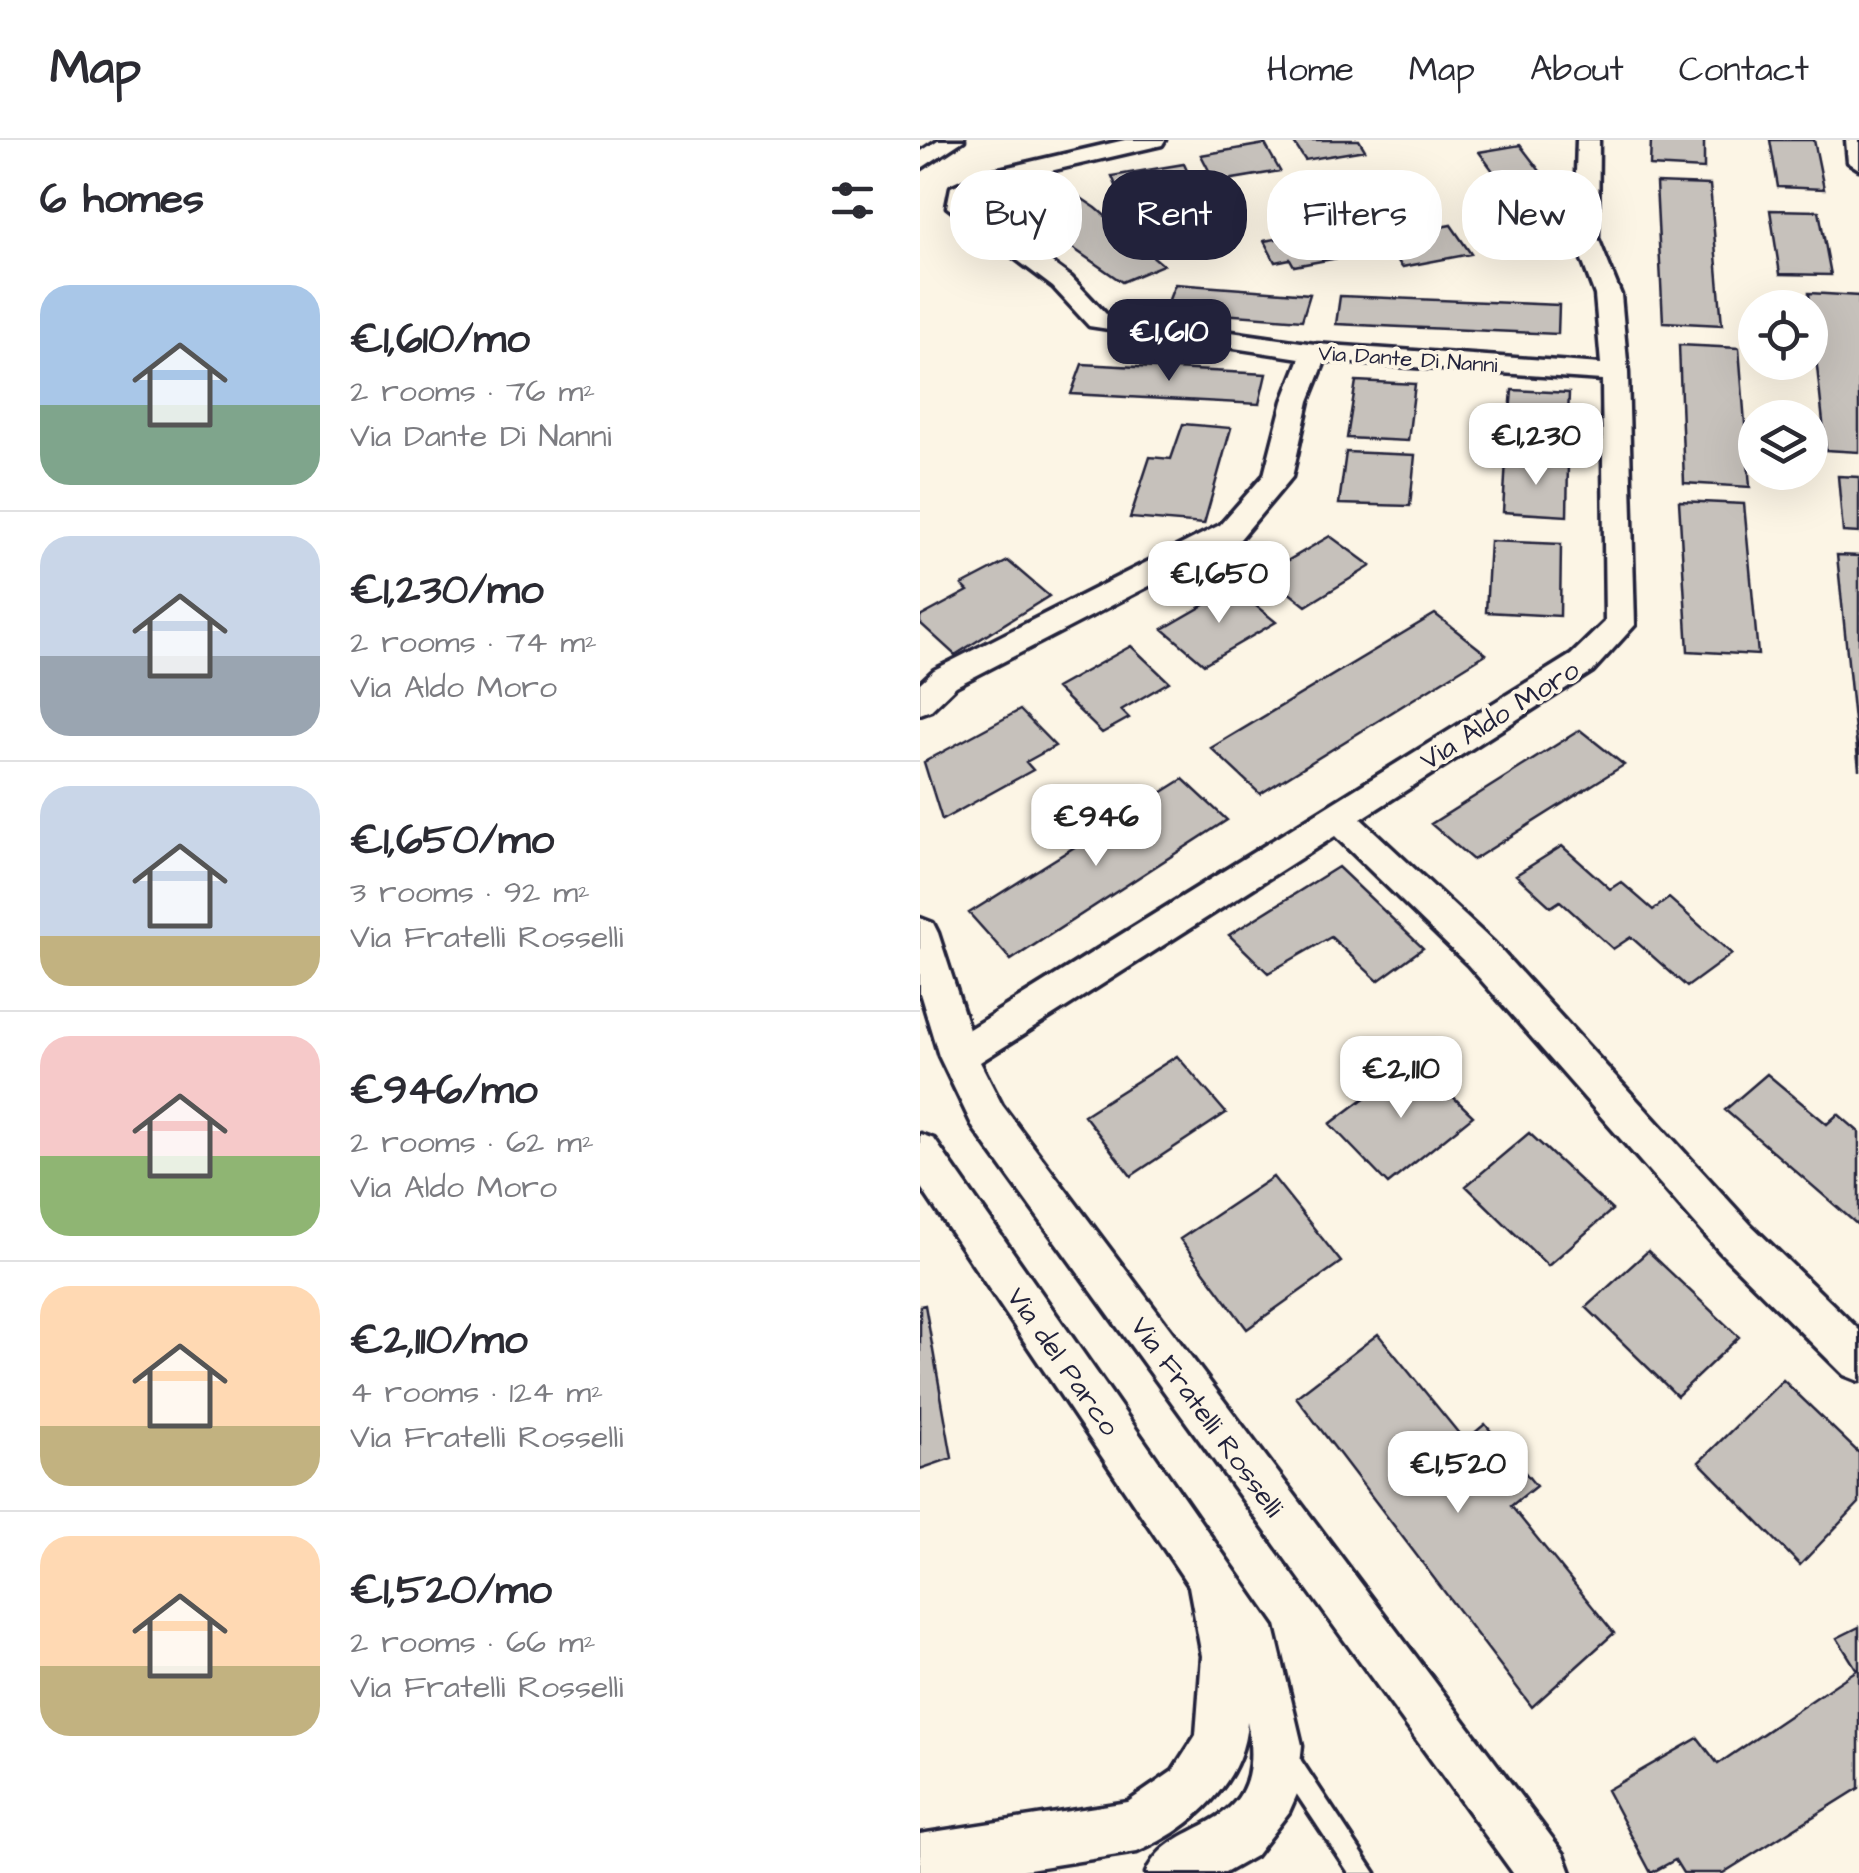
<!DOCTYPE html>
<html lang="en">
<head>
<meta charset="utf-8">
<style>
  body { margin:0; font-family:"Architects Daughter",sans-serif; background:#f2f2f3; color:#2b2b33; height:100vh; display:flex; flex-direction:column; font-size:38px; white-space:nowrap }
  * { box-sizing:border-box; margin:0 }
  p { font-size:32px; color:#7c7c81 }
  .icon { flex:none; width:55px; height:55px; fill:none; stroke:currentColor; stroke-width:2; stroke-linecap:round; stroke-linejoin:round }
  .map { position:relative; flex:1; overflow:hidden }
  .panel { display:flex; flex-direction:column; background:#fff; width:920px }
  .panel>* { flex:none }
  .banner { position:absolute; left:30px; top:30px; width:758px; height:90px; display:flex; gap:20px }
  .fabs { position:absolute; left:818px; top:150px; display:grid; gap:20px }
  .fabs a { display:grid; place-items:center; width:90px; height:90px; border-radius:50%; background:#fff; box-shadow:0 10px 40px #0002; font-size:50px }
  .price { position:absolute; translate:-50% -85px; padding:0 22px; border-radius:20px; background:#fff; color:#222; font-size:32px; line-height:65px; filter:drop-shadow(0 2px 5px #0008) }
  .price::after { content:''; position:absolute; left:50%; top:60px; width:30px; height:22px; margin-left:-15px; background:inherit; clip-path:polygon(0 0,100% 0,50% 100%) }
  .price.active { background:#22223b; color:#fff }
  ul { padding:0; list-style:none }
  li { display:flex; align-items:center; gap:30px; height:250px; padding:0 40px }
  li+li { border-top:2px solid #e1e1e2 }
  li span { display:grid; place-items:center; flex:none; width:280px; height:200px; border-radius:30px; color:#555 }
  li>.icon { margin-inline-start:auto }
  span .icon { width:120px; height:120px; fill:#fffc; stroke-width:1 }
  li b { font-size:42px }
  h2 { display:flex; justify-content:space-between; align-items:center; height:120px; padding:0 40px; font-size:42px }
  .tag { padding:0 35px; border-radius:40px; background:#fff; box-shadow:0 10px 40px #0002; font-size:35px; line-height:90px }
  .tag.active { background:#22223b; color:#fff }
  header { display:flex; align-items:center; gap:60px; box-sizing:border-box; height:140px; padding:0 50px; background:#fff; border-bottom:2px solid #e1e1e2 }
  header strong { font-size:48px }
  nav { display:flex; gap:55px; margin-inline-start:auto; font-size:35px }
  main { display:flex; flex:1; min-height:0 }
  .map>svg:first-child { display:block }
  .building { fill:#c6c1bb; stroke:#22223b; stroke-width:2.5 }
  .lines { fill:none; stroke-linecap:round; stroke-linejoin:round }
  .service-casing { stroke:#22223b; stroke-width:7 }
  .minor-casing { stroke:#22223b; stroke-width:7 }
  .service { fill:#fcf5e5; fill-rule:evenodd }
  .minor { fill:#fcf5e5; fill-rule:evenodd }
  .labels { text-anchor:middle; stroke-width:8; stroke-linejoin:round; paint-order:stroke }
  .far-street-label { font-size:22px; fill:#22223b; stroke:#fcf5e5 }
  .street-label { font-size:28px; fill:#22223b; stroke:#fcf5e5 }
</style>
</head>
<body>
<header>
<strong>Map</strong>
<nav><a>Home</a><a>Map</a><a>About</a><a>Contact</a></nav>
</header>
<main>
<section class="panel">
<h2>6 homes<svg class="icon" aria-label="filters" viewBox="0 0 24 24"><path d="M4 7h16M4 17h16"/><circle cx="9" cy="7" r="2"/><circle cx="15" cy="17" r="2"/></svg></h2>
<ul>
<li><span style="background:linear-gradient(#a9c7e8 60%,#7fa58c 0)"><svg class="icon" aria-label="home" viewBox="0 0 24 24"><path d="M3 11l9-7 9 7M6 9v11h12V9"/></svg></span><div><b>€1,610/mo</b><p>2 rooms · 76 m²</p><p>Via Dante Di Nanni</p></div></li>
<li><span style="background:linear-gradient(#c9d6e8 60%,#9aa5b1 0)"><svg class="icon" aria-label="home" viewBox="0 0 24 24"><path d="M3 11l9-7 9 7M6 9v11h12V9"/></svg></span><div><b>€1,230/mo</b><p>2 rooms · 74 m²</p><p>Via Aldo Moro</p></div></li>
<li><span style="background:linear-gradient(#c9d6e8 75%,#c2b280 0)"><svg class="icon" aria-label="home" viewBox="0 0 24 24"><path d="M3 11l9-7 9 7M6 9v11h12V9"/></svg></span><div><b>€1,650/mo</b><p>3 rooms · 92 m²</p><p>Via Fratelli Rosselli</p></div></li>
<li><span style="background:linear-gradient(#f6c9c9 60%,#8fb573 0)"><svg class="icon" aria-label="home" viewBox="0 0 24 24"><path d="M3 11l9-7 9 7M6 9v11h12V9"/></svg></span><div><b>€946/mo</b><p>2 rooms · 62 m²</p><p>Via Aldo Moro</p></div></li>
<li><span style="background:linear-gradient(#ffd9b3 70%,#c2b280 0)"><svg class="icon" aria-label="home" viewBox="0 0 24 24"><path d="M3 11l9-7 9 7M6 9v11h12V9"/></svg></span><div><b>€2,110/mo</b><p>4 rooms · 124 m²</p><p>Via Fratelli Rosselli</p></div></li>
<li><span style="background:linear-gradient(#ffd9b3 65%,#c2b280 0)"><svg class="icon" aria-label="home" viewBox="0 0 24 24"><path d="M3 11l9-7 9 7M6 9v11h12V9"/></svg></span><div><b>€1,520/mo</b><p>2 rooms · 66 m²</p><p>Via Fratelli Rosselli</p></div></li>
</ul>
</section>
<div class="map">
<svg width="939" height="1733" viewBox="0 0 939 1733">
  <rect width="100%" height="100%" fill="#fcf5e5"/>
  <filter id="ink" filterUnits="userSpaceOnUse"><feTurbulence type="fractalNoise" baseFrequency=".01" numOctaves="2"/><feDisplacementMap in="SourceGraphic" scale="20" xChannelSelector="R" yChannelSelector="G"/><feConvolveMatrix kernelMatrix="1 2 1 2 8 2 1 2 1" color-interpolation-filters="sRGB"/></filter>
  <g filter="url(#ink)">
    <path class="building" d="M372 0H439L445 10 385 20Z
      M731 0H784V29L730 26Z
      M850 0H894L904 49 858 47Z
      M345 4 360 31 295 42 281 15Z
      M600 5 623 35 581 42 559 12Z
      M264 24 275 48 202 60 192 36Z
      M736 43 790 45 802 185 743 182Z
      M152 52 176 68 243 125 202 142 102 73Z
      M594 58 620 91 572 101 547 67Z
      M302 60 319 93 268 102 252 68Z
      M850 70 899 71 911 135 860 134Z
      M531 85 551 114 482 127 463 98Z
      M423 87 439 114 374 126 370 119 355 122 344 101Z
      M255 144 390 154 382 180 245 170Z
      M889 153 939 156V312L906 310Z
      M420 156 639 165 638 194 416 184Z
      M759 205 819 208 830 347 764 343Z
      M162 224 346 234 339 264 151 254Z
      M436 241 495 244 488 301 427 298Z
      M592 250 649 253 647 300 588 297Z
      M263 284 311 288 284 384 210 378 230 317 251 319Z
      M426 312 495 315 490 366 419 364Z
      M586 320 648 323 647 376 583 372Z
      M918 336 939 337V393L923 392Z
      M759 361 824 364 838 515 768 511Z
      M410 396 451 426 386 466 345 434Z
      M570 401 641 404 640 476 566 472Z
      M917 415 939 416V630V629Z
      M88 421 129 456 35 515 0 483V477L48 451 42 445Z
      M314 448 356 482 284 524 243 489Z
      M515 474 566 514 340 654 291 608Z
      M211 506 249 542 201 570 209 578 182 593 136 548Z
      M100 570 135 606 106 622 113 630 22 680 4 622Z
      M660 590 704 625 553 720 511 684Z
      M263 639 307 680 91 820 49 773Z
      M642 706 690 749 701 742 733 770 749 758 812 814 767 847 711 797 693 809 640 761 631 767 596 735Z
      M418 727 503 808 458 841 411 797 348 833 309 795Z
      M257 916 306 973 211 1036 164 975Z
      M495 920 553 976 468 1044 410 984Z
      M847 934 907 984 918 974 939 992V1086L805 970Z
      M609 993 692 1070 628 1126 546 1046Z
      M353 1037 421 1122 327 1189 260 1099Z
      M728 1111 819 1197 757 1256 666 1167Z
      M5 1165 32 1318 0 1329V1166Z
      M458 1194 545 1301 565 1284 616 1346 591 1366 694 1493 612 1567 376 1257Z
      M863 1240 939 1313V1363L880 1425 779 1322Z
      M939 1487V1648L803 1733H763L755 1720 731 1733 687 1650 778 1598 798 1624 937 1530 917 1498Z"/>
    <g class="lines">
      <g class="service-casing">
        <path id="service" d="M366 1606 374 1610 455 1733H429L358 1626 354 1618 358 1610Z"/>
      </g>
      <g class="minor-casing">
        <path id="minor" d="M18 0H44L0 29V12Z
          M205 0H245L242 5 78 43 51 55V64L151 137 186 174 395 204 681 224 675 155 654 98 657 0H679L678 98 701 155 708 233 715 485 673 531 441 679 574 803 830 1084 939 1190V1241L924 1235 800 1112 548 825 415 696 60 922 82 965 644 1714 651 1733H593L54 989 19 916 0 853V778L13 783 18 793 49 889 651 515 685 482 682 240 405 221 389 261 372 337 320 399 36 546 11 570 0 574V543L14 530 300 385 344 335 363 261 380 218 169 186 133 147 27 67 31 47 62 33Z
          M926 0H939V29L928 22Z
          M0 994 14 999 354 1487 382 1605 377 1654 369 1672 335 1716 305 1733H226C251 1671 350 1701 327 1581 324 1643 271 1689 217 1712L83 1733H0V1694L208 1662 253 1631 276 1595 282 1516 269 1446 0 1046Z"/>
      </g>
      <use href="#service" class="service"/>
      <use href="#minor" class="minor"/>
    </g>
  </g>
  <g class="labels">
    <g class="far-street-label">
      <text transform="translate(488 218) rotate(4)" y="8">Via Dante Di Nanni</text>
    </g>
    <g class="street-label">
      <text transform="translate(579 574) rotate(-32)" y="10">Via Aldo Moro</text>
      <text transform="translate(144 1221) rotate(55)" y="10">Via del Parco</text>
      <text transform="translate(288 1276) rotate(54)" y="10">Via Fratelli Rosselli</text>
    </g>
  </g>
</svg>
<div class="fabs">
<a><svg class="icon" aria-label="locate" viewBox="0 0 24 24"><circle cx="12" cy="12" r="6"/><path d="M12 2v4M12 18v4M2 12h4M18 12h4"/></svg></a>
<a><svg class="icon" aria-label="layers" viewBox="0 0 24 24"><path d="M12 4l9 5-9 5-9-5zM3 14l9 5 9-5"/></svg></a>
</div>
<b class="price active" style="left:249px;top:244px">€1,610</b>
<b class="price" style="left:616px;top:348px">€1,230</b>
<b class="price" style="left:299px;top:486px">€1,650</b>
<b class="price" style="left:176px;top:729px">€946</b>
<b class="price" style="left:481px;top:981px">€2,110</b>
<b class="price" style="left:538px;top:1376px">€1,520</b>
<div class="banner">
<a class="tag">Buy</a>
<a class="tag active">Rent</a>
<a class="tag">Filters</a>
<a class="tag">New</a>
</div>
</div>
</main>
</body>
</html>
